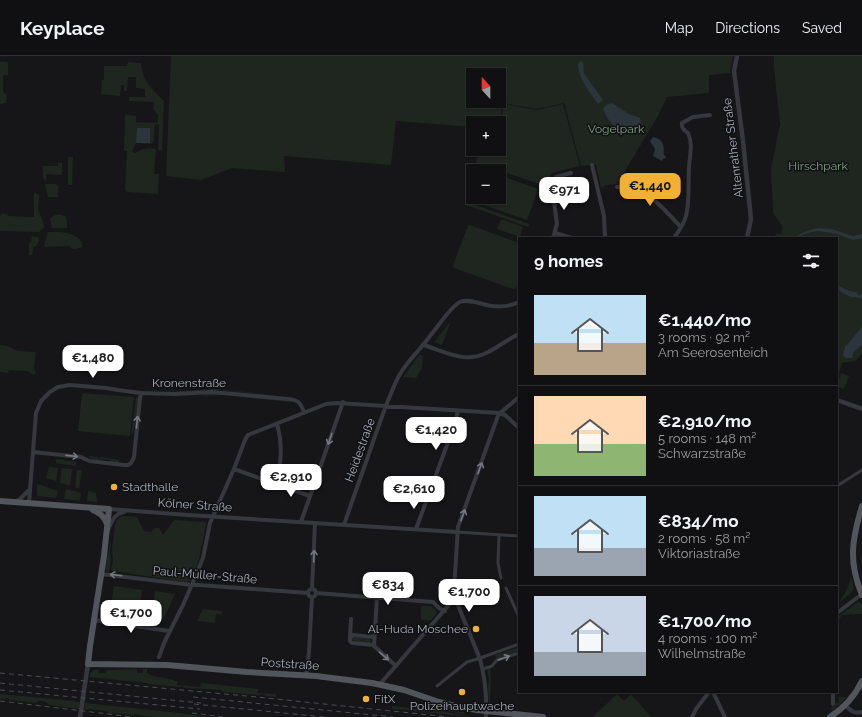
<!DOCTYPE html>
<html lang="en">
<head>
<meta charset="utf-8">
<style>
  body { margin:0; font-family:Raleway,sans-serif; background:#19191b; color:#f1f3f6; height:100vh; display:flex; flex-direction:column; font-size:15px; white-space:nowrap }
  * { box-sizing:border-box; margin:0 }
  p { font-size:13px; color:#9c9d9f }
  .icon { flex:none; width:22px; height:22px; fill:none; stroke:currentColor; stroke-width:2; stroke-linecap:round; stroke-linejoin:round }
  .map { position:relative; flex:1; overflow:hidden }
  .panel { position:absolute; left:518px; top:181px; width:320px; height:456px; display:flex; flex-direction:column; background:#101012; border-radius:0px; box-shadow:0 1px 3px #0004,0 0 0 1px #303032 }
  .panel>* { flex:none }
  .needle { width:26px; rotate:339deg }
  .controls { position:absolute; left:466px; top:12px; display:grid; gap:8px }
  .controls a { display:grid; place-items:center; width:40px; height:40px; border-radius:0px; background:#101012; box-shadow:0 1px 3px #0004,0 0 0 1px #303032; font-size:20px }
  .price { position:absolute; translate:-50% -34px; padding:0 9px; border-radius:8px; background:#fff; color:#222; font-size:13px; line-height:26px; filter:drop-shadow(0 1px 2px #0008) }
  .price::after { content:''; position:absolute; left:50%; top:24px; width:12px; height:9px; margin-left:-6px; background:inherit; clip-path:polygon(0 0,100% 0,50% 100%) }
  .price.on { background:#f2b134; color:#111 }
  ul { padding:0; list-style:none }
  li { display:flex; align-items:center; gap:12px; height:100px; padding:0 16px }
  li+li { border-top:1px solid #303032 }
  li span { display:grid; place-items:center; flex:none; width:112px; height:80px; border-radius:0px; color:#555 }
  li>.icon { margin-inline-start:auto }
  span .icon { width:48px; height:48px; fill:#fffc; stroke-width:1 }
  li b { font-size:17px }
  h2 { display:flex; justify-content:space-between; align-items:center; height:48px; padding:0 16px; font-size:17px }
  header { display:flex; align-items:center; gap:24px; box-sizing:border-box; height:56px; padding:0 20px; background:#101012; border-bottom:1px solid #303032 }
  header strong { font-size:19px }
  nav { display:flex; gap:22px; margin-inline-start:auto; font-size:14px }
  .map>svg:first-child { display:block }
  .green { fill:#1e261f; fill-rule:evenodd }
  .water { fill:#2c353c }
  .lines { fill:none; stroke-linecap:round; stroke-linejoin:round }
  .pedestrian { stroke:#37383d; stroke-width:3 }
  .minor { stroke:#37383d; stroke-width:4 }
  .tertiary { stroke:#37383d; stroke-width:4.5 }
  .primary { stroke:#53555c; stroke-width:6 }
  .rail { stroke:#4a4c52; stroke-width:1; stroke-dasharray:5 4; stroke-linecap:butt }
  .pedestrian-bridge { stroke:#37383d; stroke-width:3 }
  .oneway { stroke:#757881 }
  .poi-dot { fill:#f2b134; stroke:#111113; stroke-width:1.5 }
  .labels { text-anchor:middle; stroke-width:3; stroke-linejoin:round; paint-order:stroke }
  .park-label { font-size:12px; fill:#7fa381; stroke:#111113 }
  .street-label { font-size:12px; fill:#a8adb8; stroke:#111113 }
  .poi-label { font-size:12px; fill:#a8adb8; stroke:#111113; text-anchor:start }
</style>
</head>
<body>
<header>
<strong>Keyplace</strong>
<nav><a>Map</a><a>Directions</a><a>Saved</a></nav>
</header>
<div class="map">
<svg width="862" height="661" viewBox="0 0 862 661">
  <rect width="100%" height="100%" fill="#161618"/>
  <path class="green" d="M171 0H733L730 17 709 19V37L667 41 658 60 617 128 606 129 601 132 596 109 581 110 564 47 537 53 503 47 499 67H473V71L396 65 391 109 284 100 285 116 232 112 201 124 166 120ZM473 19H499V45H473Z
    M774 0H862V298L855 305 842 307 837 323V182H775L776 177 781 178 783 171 773 157 771 113 780 68 774 11Z
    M0 6H6L8 7V19H3V36L7 40 6 47 0 48Z
    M128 6 141 7C142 25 152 33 164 45L162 94H158L159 69 155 68 154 85 152 88 136 87 132 95 135 97C143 93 147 91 156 93L154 118H159L158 138 127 136 125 134 127 95H124L125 58 136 60V66L158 67V59L153 53 154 46 129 45V41H145V33L136 32V21H128L127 35H124V29H121L120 40 101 38 102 24H104V10H127Z
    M504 48 537 54 563 48 580 110 552 117 545 130 476 106 480 93H499V71Z
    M68 101H73L72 129H68Z
    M58 107H62V119L46 118V126L43 121V110H58Z
    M499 119 538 133 527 164 475 146 476 141H499Z
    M45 128H56L58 130V141H48Z
    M34 137H36L39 140 38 154 43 165 44 172 39 176 0 175V160L2 157 6 158 9 160 34 161Z
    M467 146 529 168 528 171 466 149Z
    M55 159H62L66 161 67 167V172H52L50 163Z
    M501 163 523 171 520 181 497 173Z
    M470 169 519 187V223L516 232 513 233 454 212 453 209 468 170Z
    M48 176C61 176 75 175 82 187V191L76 193H72L69 190 45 191 44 189Z
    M32 180 38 181C40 184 38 187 36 190H34L32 199H29V187L31 186Z
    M451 265 442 289 434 286Z
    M0 289 8 290 17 295 36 296 34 312 36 317 33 319 28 315 9 314 8 317 0 316Z
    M420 298 423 300 422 312 416 322 403 321Z
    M841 317 849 320 844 333 837 330Z
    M156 333 181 335 216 333 284 340 220 334 181 336Z
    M82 337 134 341 130 380 78 375Z
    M206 338H220L290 345 286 346 280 345 222 339 201 340Z
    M136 341 138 342C137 350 136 375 131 380Z
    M89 400 98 401V403H99L100 401 119 404V407L110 406V404L100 403V405L89 402Z
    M56 403 76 406V410L56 407Z
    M49 411 58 412 56 425 46 422Z
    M62 412 72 413 70 430 60 427Z
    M77 414H82L79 433 75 431Z
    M37 428 58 435 56 442 38 440 37 439Z
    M66 433 81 437 80 445 64 443Z
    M88 435 96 437 97 446 87 445Z
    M123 460 137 461 144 475 151 476 155 472H159L163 479 174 464 205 466 206 468 202 489H201V492L199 504 190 525 186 526 113 515 111 514 113 504 112 492 115 469 117 463Z
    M110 487H111L110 496 111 503 109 516H107L105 513Z
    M851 521 854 532 853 535 839 547 847 533Z
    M114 530 142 534 139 560 128 558 123 556 118 557 110 556Z
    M155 535 175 538 163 564 152 562Z
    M859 546 862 549V558L842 559 839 563V560L857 547Z
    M421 550H431L436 555 437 557 431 564H423L421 563Z
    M203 553 222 555V559L216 558 215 567 197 565Z
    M355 581 370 582 371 586 368 587 353 585V582Z
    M519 591V595L496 603 495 599Z
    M96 613 99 614V617H106L107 614 137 613V617H143V613H147V617L153 620 174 624V625H177V629L200 631 201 627 258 633V637L276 638V641L265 640 264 638 258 639 223 636 222 634 185 632 182 630 180 631 147 628V627L89 621 91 616Z
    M489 613 491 612V613L490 646 489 647 488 632 489 622 487 615Z
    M0 638 75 645V646H80L79 653 49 649 46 646 40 645 36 647 10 644 7 642 5 643H0Z
    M617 638 624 645 631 638 651 661H593Z
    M838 641H847L840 648 832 655 831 651 835 650V647L839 646Z
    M85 647 179 657 207 661H156L139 659 135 658 133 659 109 657 108 655 84 653Z
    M425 649 451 657 472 661 415 655 413 654 392 653V650L419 653 423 652Z
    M431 649 437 650 464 656V658L448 655Z"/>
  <path class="water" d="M581 5 583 6 584 17 585 19 603 44 598 48C589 35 579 24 578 8Z
    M612 47 629 58 640 62 641 66C639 70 637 77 632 77 628 74 627 76 622 75 613 72 605 60 603 52L608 48Z
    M137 72H150V87H136Z
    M653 81C664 83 664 90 664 99L666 101V102L663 103 662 105 653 100 655 93 650 85Z
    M817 172 831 173 853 180 862 178V182L853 184 837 178 818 175 811 176 802 179 798 182H794L804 176Z
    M837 229 849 235 856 236 859 239 862 238V243C858 241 856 241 852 241 847 240 842 236 837 233Z
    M862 271V289L854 295 852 302H846L843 299 845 291Z"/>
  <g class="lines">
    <path class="pedestrian" d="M837 430 862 414
      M457 476 519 480
      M499 479 498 507 501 522
      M506 532 519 561
      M483 601 519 588
      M483 613 492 610 497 604 519 597
      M437 630 467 606 477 603"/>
    <path class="minor" d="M592 109 604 160 605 182
      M617 131C648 130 661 151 681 171
      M555 177 572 182
      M553 182 557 168 552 131 556 121 571 117
      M674 182C679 175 684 168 686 160 690 144 688 127 689 111 690 99 693 88 688 77 684 74 681 72 682 67L693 61 710 59
      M424 289C442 295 464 307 484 298 496 293 506 284 519 278
      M500 357 519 341
      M277 368C283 389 281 406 277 428
      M33 396 81 401 89 405 124 409H128L131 407 134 401 140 342 141 337
      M234 413 310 440
      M268 425 273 410H280
      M16 445 19 444 29 434
      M29 447 36 357 41 345 50 336 58 331 70 329 106 332 118 334 141 337 175 338 212 336 288 343C299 344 301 347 304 357
      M109 453 188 459 457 476
      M301 466 343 346
      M344 469C354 439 365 410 375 380 383 359 389 338 400 318 408 304 421 293 430 280 437 272 451 250 460 246 468 242 483 249 492 250 501 251 511 250 519 246
      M416 473 454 370 458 355
      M108 474C112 465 114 458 124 456
      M101 518 192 529H199L308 537
      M308 537a4 4 0 1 1 8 0a4 4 0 1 1-8 0Z
      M312 533 315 467
      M316 537 433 546 439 552 445 555
      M377 541 374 590 396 610
      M837 557 862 538
      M94 564 169 575
      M350 581 351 563
      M374 589 352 587 350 585V582L353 579 374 581
      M159 601 164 587 183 549 196 519 203 502 210 467 234 413 245 384 248 379 326 348 337 347 499 357 505 359 519 372
      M306 620 309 596 312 541
      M380 628 455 542
      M713 636 725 661
      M833 636V648
      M845 649C851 655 854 658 862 656
      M486 661C487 642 485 622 480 603L455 542 454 534 458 471 499 357
      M692 661 696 653 709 636"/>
    <path class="tertiary" d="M737 0 734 15 743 85 751 163 747 182
      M837 344 862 353
      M80 661 88 608"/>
    <path class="primary" d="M0 445 109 453 104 500 90 590 88 608 167 609 247 616 316 620 372 627 404 634 439 646 459 651 477 654 543 661
      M862 450C852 484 848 505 862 539
      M93 454C100 457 104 460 107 468
      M830 661C844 652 855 640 862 625"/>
    <path class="rail" d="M0 617 257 641 449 661
      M0 627 201 647
      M0 634 200 653
      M193 641 393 661
      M0 645 133 661
      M194 648 324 661
      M192 657 223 661"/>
    <path class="pedestrian-bridge" d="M477 603 483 601"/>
  </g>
  <defs><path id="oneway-shaft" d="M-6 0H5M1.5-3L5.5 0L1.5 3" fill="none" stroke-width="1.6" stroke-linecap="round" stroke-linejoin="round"/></defs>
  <g class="oneway">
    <use href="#oneway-shaft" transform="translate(137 366) rotate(-84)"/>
    <use href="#oneway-shaft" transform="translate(330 383) rotate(109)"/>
    <use href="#oneway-shaft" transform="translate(72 400) rotate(6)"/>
    <use href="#oneway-shaft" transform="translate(480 412) rotate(-70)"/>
    <use href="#oneway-shaft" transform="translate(463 459) rotate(-70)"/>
    <use href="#oneway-shaft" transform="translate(314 500) rotate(-87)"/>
    <use href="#oneway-shaft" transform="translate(116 519) rotate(-173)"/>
    <use href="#oneway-shaft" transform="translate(384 600) rotate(41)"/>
    <use href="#oneway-shaft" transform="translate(504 602) rotate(-20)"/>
  </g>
  <g class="poi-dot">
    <circle cx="114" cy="431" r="4"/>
    <circle cx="476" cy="573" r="4"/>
    <circle cx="462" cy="636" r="4"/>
    <circle cx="366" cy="643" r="4"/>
  </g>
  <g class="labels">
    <g class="park-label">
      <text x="616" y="77">Vogelpark</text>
      <text x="818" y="114">Hirschpark</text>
    </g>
    <g class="street-label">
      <text transform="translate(733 92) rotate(-97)" y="4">Altenrather Straße</text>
      <text x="189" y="331">Kronenstraße</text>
      <text transform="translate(360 394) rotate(-70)" y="4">Heidestraße</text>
      <text transform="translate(195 449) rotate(4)" y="4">Kölner Straße</text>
      <text transform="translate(205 519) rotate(5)" y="4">Paul-Müller-Straße</text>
      <text transform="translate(290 608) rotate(4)" y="4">Poststraße</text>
    </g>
    <g class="poi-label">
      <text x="122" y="435">Stadthalle</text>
      <text x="468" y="577" text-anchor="end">Al-Huda Moschee</text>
      <text x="374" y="647">FitX</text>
      <text x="462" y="654" text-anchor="middle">Polizeihauptwache</text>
    </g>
  </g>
</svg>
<div class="controls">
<a><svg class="needle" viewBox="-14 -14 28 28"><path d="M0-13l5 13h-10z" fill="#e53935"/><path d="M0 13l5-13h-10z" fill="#9c9d9f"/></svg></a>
<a>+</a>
<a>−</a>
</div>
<b class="price on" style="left:650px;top:151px">€1,440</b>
<b class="price" style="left:564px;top:155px">€971</b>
<b class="price" style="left:93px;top:323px">€1,480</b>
<b class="price" style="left:436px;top:395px">€1,420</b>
<b class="price" style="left:291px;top:442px">€2,910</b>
<b class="price" style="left:414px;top:454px">€2,610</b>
<b class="price" style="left:388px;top:550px">€834</b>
<b class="price" style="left:469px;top:557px">€1,700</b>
<b class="price" style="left:131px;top:578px">€1,700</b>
<section class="panel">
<h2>9 homes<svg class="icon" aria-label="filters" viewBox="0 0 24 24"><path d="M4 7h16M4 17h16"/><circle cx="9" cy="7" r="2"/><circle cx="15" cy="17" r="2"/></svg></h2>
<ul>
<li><span style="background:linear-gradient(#bfe0f5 60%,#b9a48a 0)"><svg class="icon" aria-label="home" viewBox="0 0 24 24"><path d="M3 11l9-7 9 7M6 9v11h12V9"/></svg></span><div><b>€1,440/mo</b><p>3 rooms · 92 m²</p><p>Am Seerosenteich</p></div></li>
<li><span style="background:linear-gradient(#ffd9b3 60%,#8fb573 0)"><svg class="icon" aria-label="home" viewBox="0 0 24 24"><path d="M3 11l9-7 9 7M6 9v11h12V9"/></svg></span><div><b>€2,910/mo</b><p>5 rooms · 148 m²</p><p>Schwarzstraße</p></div></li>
<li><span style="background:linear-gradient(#bfe0f5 65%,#9aa5b1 0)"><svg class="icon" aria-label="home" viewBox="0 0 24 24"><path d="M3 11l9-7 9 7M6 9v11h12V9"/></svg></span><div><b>€834/mo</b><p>2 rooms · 58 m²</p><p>Viktoriastraße</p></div></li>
<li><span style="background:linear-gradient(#c9d6e8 70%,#9aa5b1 0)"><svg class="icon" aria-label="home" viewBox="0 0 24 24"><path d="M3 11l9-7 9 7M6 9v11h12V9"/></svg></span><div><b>€1,700/mo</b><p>4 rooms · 100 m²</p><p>Wilhelmstraße</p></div></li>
</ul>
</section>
</div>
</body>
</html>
